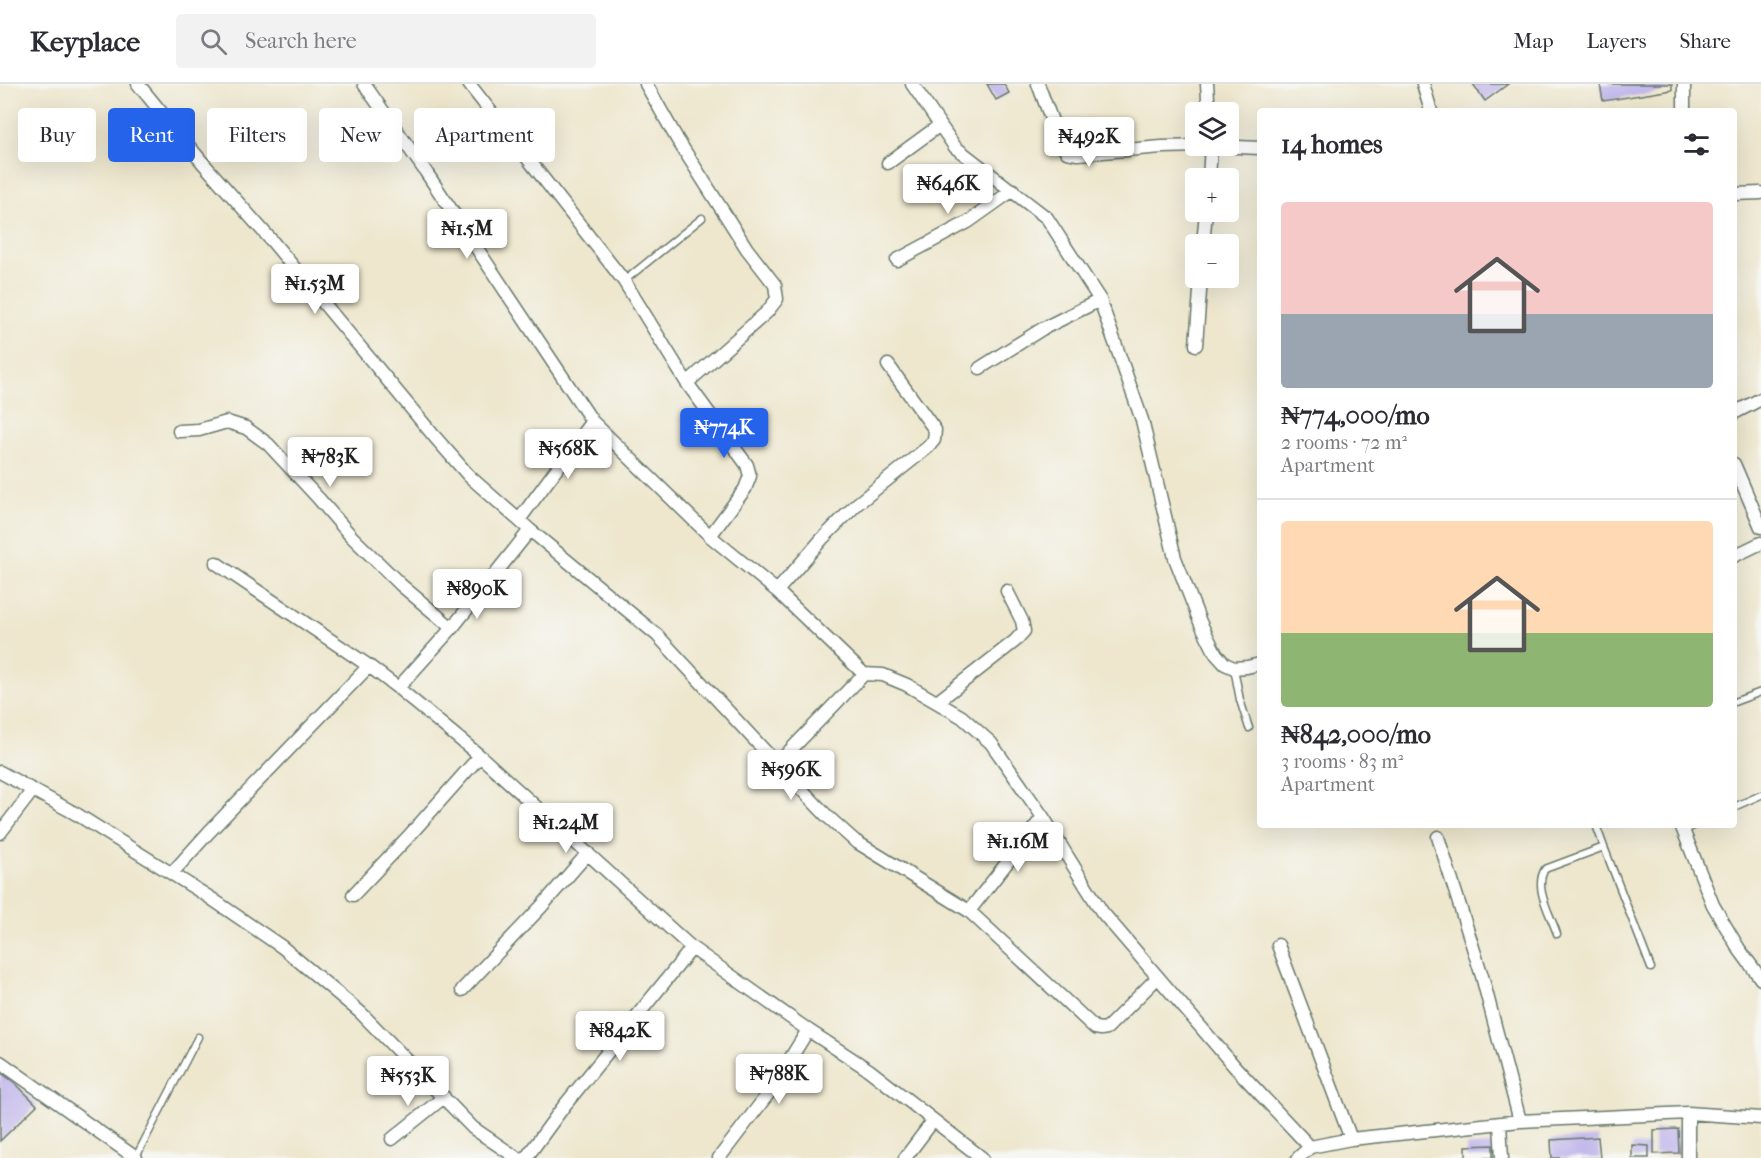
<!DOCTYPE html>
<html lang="en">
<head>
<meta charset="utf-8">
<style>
  body { margin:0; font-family:"IM FELL French Canon",serif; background:#f2f2f3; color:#2b2b33; height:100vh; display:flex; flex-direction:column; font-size:22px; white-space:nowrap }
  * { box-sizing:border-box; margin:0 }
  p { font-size:20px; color:#7c7c81 }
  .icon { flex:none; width:33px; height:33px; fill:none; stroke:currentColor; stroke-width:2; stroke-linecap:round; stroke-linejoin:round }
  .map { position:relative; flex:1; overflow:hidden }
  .sheet { position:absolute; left:1257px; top:24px; width:480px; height:720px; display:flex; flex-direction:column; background:#fff; border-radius:6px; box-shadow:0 6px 24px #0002 }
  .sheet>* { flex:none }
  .guide { position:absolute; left:18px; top:24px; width:570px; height:54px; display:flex; gap:12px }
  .fabs { position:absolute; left:1185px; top:18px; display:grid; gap:12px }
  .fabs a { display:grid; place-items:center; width:54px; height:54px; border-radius:6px; background:#fff; box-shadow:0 6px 24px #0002; font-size:30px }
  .price { position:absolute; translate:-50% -51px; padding:0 14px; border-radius:6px; background:#fff; color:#222; font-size:20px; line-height:39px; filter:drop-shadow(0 2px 3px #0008) }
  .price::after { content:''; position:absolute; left:50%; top:36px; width:18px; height:14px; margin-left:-9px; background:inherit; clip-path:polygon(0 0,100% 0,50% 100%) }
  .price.selected { background:#2563eb; color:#fff }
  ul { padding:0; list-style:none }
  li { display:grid; align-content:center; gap:12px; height:318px; padding:0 24px }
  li+li { border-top:2px solid #e1e1e2 }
  li span { display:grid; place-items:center; height:186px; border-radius:6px; color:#555 }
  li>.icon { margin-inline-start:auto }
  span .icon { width:108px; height:108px; fill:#fffc; stroke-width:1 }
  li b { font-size:26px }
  h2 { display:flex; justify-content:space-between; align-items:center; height:72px; padding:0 24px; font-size:26px }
  .chip { padding:0 21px; border-radius:6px; background:#fff; box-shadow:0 6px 24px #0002; font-size:21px; line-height:54px }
  .chip.selected { background:#2563eb; color:#fff }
  header { display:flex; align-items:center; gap:36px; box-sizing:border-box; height:84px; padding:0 30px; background:#fff; border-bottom:2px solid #e1e1e2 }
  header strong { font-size:28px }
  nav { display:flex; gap:33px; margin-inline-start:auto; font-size:21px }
  .search { width:420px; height:54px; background:#f2f2f3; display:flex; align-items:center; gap:15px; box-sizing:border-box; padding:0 21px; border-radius:6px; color:#7c7c81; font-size:22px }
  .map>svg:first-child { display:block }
  .building { fill:#baaeea }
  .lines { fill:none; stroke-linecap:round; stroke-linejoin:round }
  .service-casing { stroke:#67786a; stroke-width:9 }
  .minor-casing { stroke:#67786a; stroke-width:15 }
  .service { stroke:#fff; stroke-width:6 }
  .minor { stroke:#fff; stroke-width:12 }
</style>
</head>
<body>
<header>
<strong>Keyplace</strong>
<div class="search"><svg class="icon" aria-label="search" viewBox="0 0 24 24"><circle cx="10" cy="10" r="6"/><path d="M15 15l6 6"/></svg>Search here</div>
<nav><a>Map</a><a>Layers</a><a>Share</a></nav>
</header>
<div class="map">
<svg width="1761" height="1074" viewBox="0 0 1761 1074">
  <rect width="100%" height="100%" fill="#f6f6f2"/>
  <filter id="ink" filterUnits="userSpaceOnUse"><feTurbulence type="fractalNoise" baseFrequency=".0167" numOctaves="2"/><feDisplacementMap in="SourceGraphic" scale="12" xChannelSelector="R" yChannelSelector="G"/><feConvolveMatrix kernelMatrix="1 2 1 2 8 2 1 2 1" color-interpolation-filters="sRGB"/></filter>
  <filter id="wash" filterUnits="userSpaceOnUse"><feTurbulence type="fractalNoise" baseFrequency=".008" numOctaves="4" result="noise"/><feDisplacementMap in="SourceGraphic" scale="24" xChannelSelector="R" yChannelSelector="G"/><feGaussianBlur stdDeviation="1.35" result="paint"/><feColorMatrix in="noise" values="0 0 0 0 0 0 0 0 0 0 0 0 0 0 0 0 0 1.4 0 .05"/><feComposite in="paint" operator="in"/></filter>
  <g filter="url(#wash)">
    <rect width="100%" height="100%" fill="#eee7ce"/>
    <g id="blocks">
      <path class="building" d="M987 0H1004L1009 9 996 16Z
        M1473 0H1508L1485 17Z
        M1600 0H1672V6L1603 17Z
        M0 988 15 999 37 1021 0 1057Z
        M1678 1045 1679 1069 1654 1070V1046Z
        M1598 1053 1600 1074H1552L1551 1056Z
        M1493 1061V1074H1466V1062Z
        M1632 1061 1649 1062V1074H1632Z"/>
    </g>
  </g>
  <g filter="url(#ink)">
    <use href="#blocks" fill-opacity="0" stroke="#67786a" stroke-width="1.5"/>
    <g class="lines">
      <g class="service-casing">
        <path id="service" d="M624 197 702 134
          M1234 584 1240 616 1249 644
          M1734 618 1761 608
          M1734 723 1761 711
          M1683 747 1696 741
          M1604 763 1651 884
          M1557 850C1551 831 1533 804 1545 785L1604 763 1596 741
          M136 1073 198 953"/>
      </g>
      <g class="minor-casing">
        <path id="minor" d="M138 0 202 78 272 157 434 352 469 392 530 446 657 551 777 680 827 732 855 757 969 827 1095 944 1101 945 1107 944 1157 894
          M364 0 426 88 592 337 710 452 777 507 864 590 883 591 907 601 962 633 991 659 1043 733 1102 828 1235 983 1310 1063
          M469 0 624 197 687 299 747 381 750 392 745 405 710 452
          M646 0 677 55 747 165 775 201 777 215 767 228 687 299
          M912 0 955 63 1047 134 1100 216 1142 336 1175 474 1200 538 1216 570 1225 580 1234 584 1247 583 1260 580
          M1038 0 1061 61 1067 68 1078 70 1162 63 1204 62
          M1207 0 1209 28
          M1423 0 1431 27
          M1684 0V27
          M1215 62 1260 64
          M888 79 940 41
          M1209 94 1211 62
          M1734 110 1761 109
          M1203 160 1206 128
          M897 176 968 138 1013 106
          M1196 261 1201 194
          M980 284 1042 245 1100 216
          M1734 329 1761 315
          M179 347 199 346 227 338 246 344 268 360 319 415 351 452 401 501 452 544
          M1734 380 1761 443
          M519 436 592 337
          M1734 472 1761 459
          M216 479 369 582 398 604 480 672 692 864 808 946 869 986 982 1074
          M777 507 822 455 857 420 927 364 934 356 935 346 888 281
          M398 604 452 544 530 446
          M937 618 1015 557 1024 547 1022 537 1007 507
          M777 680 864 590
          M0 688 78 731 209 813 282 863 361 929 473 1044 517 1074
          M1681 741 1713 821 1739 865 1761 895
          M0 749 33 706
          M1438 753 1482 892 1520 1037
          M172 789 209 748 369 582
          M353 811 408 753 480 672
          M969 827 1043 733
          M1278 861 1351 1055
          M462 906 541 823 588 769
          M0 978 136 1074
          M1688 1029V1074
          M1500 1040 1502 1074
          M392 1055 444 1013
          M526 1074 564 1022 692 864
          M719 1074 771 1006 808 946
          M905 1074 933 1037
          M1298 1074 1310 1063 1351 1055 1520 1037 1688 1029 1761 1034"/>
      </g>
      <use href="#service" class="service"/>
      <use href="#minor" class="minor"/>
    </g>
  </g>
</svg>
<div class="fabs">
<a><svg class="icon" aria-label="layers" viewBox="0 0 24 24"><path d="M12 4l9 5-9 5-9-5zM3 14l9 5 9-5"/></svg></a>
<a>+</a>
<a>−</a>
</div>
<b class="price" style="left:1089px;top:84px">₦492K</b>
<b class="price" style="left:948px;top:131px">₦646K</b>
<b class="price" style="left:467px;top:176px">₦1.5M</b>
<b class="price" style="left:315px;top:231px">₦1.53M</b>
<b class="price selected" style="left:724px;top:375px">₦774K</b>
<b class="price" style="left:568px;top:396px">₦568K</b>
<b class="price" style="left:330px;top:404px">₦783K</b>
<b class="price" style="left:477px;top:536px">₦890K</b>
<b class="price" style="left:791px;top:717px">₦596K</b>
<b class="price" style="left:566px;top:770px">₦1.24M</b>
<b class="price" style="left:1018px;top:789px">₦1.16M</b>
<b class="price" style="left:620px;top:978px">₦842K</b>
<b class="price" style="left:779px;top:1021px">₦788K</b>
<b class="price" style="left:408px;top:1023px">₦553K</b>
<div class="guide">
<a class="chip">Buy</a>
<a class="chip selected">Rent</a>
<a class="chip">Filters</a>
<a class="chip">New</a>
<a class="chip">Apartment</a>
</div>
<section class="sheet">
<h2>14 homes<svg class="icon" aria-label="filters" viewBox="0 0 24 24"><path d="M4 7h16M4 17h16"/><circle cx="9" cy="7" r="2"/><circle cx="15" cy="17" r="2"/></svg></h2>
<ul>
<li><span style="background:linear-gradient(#f6c9c9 60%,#9aa5b1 0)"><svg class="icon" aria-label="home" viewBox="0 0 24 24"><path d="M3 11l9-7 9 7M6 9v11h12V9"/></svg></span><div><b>₦774,000/mo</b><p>2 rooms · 72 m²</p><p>Apartment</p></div></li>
<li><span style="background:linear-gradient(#ffd9b3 60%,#8fb573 0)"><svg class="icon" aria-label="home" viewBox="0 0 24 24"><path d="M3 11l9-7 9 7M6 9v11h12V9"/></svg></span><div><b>₦842,000/mo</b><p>3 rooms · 83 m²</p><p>Apartment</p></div></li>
</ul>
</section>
</div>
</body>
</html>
